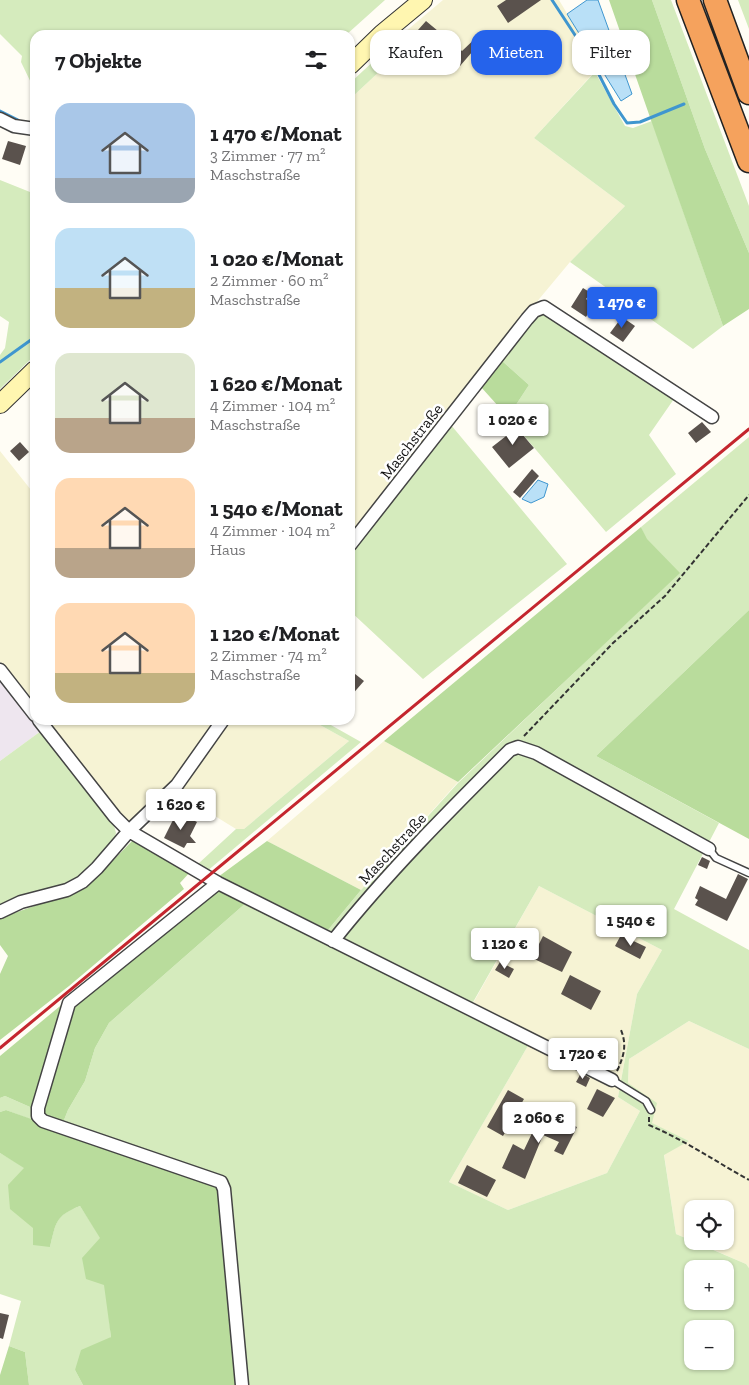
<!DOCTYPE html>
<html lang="de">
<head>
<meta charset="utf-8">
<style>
  body { margin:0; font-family:"Zilla Slab",serif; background:#f2f2f2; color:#202124; height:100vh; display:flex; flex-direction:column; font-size:19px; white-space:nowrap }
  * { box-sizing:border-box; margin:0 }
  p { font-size:16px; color:#757577 }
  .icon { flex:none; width:28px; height:28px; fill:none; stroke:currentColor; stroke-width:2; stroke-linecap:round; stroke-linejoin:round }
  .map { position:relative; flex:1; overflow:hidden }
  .sheet { position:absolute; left:30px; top:30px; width:325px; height:695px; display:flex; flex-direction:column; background:#fff; border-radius:15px; box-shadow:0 1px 4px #0004 }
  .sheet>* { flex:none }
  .banner { position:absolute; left:370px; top:30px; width:304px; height:45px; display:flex; gap:10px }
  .tools { position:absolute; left:684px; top:1200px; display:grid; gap:10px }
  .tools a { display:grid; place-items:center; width:50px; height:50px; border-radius:10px; background:#fff; box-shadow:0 1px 4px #0004; font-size:25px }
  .price { position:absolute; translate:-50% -42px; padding:0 11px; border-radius:5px; background:#fff; color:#222; font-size:16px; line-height:32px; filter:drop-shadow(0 1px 2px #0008) }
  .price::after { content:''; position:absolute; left:50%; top:30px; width:15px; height:11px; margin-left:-8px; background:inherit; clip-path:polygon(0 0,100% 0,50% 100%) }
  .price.selected { background:#2563eb; color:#fff }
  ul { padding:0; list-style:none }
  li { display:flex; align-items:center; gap:15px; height:125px; padding:0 25px }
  li span { display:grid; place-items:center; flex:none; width:140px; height:100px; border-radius:15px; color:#555 }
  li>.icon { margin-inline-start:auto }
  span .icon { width:60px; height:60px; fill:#fffc; stroke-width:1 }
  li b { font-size:21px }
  h2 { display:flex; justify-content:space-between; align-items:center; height:60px; padding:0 25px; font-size:21px }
  .chip { padding:0 18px; border-radius:15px; background:#fff; box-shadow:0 1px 4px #0004; font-size:18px; line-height:45px }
  .chip.selected { background:#2563eb; color:#fff }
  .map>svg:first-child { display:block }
  .industrial { fill:#eee6ef }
  .farmland { fill:#f6f3d4 }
  .green { fill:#d5ebbd; fill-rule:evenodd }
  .forest { fill:#b9dc9c }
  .water { fill:#b9e0f7; stroke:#3f96cf }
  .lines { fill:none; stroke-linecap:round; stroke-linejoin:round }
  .stream { stroke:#3f96cf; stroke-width:3 }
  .building { fill:#5a524d }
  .lane-casing { stroke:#444; stroke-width:9 }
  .street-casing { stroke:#444; stroke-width:15 }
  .secondary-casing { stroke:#333; stroke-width:20 }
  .highway-casing { stroke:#222; stroke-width:25 }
  .path { stroke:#333; stroke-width:2; stroke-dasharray:5 2.5; stroke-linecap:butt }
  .lane { stroke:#fff; stroke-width:6 }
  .street { stroke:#fff; stroke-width:12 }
  .secondary { stroke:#fff6b0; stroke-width:18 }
  .highway { stroke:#f5a25d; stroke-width:22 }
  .rail { stroke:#c4262e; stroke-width:3 }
  .labels { text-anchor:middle; stroke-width:5; stroke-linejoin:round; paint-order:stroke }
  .street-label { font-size:16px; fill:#111; stroke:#fff }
</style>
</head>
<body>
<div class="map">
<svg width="749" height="1385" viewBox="0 0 749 1385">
  <rect width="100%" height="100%" fill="#fffdf5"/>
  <path class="industrial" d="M0 677 41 731 0 761Z"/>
  <path class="farmland" d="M443 0H559L599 67 534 138 625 206 570 262 540 298 350 541V99L412 41 405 32Z
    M0 451 35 495V707L0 662Z
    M45 720H217L174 783 142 816 127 821 113 808Z
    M227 720H311L349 741 244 829H236L176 792Z
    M384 741 458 782 361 890 267 841Z
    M539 886 662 950 637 994 618 1097 640 1111 607 1173 508 1210 449 1182 533 1037 472 1005Z
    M689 1021 749 1049V1268L746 1264 693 1241H725V1209H692V1241L676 1234 664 1154 689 1141 651 1123 628 1084 629 1059Z"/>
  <path class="green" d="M0 0H385L346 35H35V91L21 62 22 56 0 34Z
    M652 0H671L749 206V253L705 149Z
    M738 0H749V30V29Z
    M405 32 412 41 350 99V83Z
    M595 72 625 126 633 128 652 121 723 326 693 349 570 262 625 206 534 138Z
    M0 180 35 194V355L0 389V355L5 348 9 322 0 316Z
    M542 314 552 315 676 396 649 435 676 474 606 532 508 417 529 385 501 360 535 317Z
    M451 425 567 564 423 679 350 611V550Z
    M749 437V610L596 756 719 823 674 909 749 950V1049L689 1021 629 1059 628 1083 657 1103 652 1123 689 1141 664 1155 676 1234 746 1264 749 1268V1385H239L60 1130 68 1110 85 1081 95 1048 109 1023 247 902 324 941 328 930 361 890 458 783 679 573 646 539 641 527ZM539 886 662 950 637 994 618 1097 640 1111 607 1173 508 1210 449 1182 533 1037 472 1004ZM692 1269H725V1301H692ZM692 1329H725V1361H692Z
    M311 720H322L361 742 206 872 198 864 236 829H244L349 741Z
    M41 731 113 822 116 833 112 847 69 885 0 913V761Z
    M5 1096 30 1107 35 1121 6 1110 0 1112V1098Z
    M0 1153 24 1167 33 1228 50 1247C56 1222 55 1216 80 1206L101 1238 111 1337 75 1370 83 1385H29L25 1352 9 1346 21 1301 0 1294Z"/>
  <path class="forest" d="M609 0H652L705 149 749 253V309L723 326Z
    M501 360 529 385 508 417 481 387Z
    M641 527 647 539 680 573 458 782 384 741Z
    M749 610V839L596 756Z
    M134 839 191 871 180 883 184 889 69 986 0 1040V974L8 956 0 945V918L86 888Z
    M267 841 361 890 328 930 218 877Z
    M208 883 247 902 109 1023 95 1048 85 1081 68 1110 60 1130 215 1183 221 1190 239 1385H83L75 1370 81 1350 111 1337 104 1285 86 1279 82 1258 100 1238 80 1206C55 1216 56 1223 50 1247L33 1245V1228L10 1209 8 1185 24 1168 0 1153V1112L6 1110 34 1120 30 1107 5 1096 0 1098V1056Z
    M9 1346 25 1352 29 1385H0V1375Z"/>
  <path class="water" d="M587 0H598L632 94 621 101 567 14Z
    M538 480 548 484 544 497 531 503 522 499Z"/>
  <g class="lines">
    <path class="stream" d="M552 0 592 61 614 104 627 123 640 122 684 104
      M0 111 18 120
      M0 362 35 337"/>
  </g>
  <path class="building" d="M506 0H541L508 23 497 6Z
    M426 21 462 51 481 33 485 37 460 66 418 30Z
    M504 31 513 41 510 44 514 48 495 66 482 52Z
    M8 141 26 146 20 165 2 159Z
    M583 288 591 293 586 299 604 313 600 319 589 312 586 317 571 307Z
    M622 317 635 326 623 342 610 333Z
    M510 420 534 448 509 468 492 447 510 433 504 425Z
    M702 422 711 432 696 443 688 433Z
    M20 442 29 452 19 461 10 451Z
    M532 469 539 476 520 498 513 492Z
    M350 670 364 681 350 697Z
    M177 812 197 822 190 836 196 843H187L184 848 164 838Z
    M702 857 710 861 707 869 698 865Z
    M738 874 748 879 727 921 695 905 698 900 695 898 700 886 726 899Z
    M621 935 646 947 640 959 615 946Z
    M543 936 572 952 562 972 532 958Z
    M500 962 514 969 509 978 495 970Z
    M570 975 601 991 591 1010 561 994Z
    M581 1073 590 1078 586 1087 576 1082Z
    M597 1089 615 1098 603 1117 587 1109Z
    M508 1090 524 1099 503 1136 487 1127Z
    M542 1112 577 1127 563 1155 554 1151 559 1142 543 1135 525 1179 502 1168 513 1144 524 1150Z
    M467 1165 496 1180 487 1197 458 1183Z
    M0 1313 9 1315 3 1339 0 1338Z"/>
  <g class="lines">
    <g class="lane-casing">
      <path id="lane" d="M709 849 716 858 749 873
        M612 1080 646 1101 651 1110"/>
    </g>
    <g class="street-casing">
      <path id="street" d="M0 119 14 126 35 129
        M350 545 527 319 534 311 544 307 712 417
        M0 670 35 715
        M39 720 115 817 129 831 218 883 612 1080
        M218 883 69 1003 38 1108V1116L43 1121 221 1182 224 1189 242 1385
        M0 912 21 902 67 890 82 882 97 868 129 831 177 785 223 720
        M333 941C387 873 448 812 510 750L518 747 536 753 709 849"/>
    </g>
    <g class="secondary-casing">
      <path id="secondary" d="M350 65 382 34 423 0
        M0 404 35 370"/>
    </g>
    <g class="highway-casing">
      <path id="highway" d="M688 0 749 161
        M715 0 749 93"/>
    </g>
    <path class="path" d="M524 736 613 643 665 596 749 495
      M617 1071C624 1056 627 1045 621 1030
      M649 1117V1125C684 1140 715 1161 749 1180"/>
    <use href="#lane" class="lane"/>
    <use href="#street" class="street"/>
    <use href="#secondary" class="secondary"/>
    <use href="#highway" class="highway"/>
    <path class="rail" d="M0 1048 749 429"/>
  </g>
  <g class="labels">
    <g class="street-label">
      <text transform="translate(411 441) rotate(-52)" y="6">Maschstraße</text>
      <text transform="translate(392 848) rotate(-47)" y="6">Maschstraße</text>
    </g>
  </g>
</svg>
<div class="tools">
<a><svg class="icon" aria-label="locate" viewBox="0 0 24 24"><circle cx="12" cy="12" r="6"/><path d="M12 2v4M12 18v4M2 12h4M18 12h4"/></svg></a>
<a>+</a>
<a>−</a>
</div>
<b class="price selected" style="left:622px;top:329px">1 470 €</b>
<b class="price" style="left:513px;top:446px">1 020 €</b>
<b class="price" style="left:181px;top:831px">1 620 €</b>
<b class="price" style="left:631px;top:947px">1 540 €</b>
<b class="price" style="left:505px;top:970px">1 120 €</b>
<b class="price" style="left:583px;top:1080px">1 720 €</b>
<b class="price" style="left:539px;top:1144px">2 060 €</b>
<div class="banner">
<a class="chip">Kaufen</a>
<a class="chip selected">Mieten</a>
<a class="chip">Filter</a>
</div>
<section class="sheet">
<h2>7 Objekte<svg class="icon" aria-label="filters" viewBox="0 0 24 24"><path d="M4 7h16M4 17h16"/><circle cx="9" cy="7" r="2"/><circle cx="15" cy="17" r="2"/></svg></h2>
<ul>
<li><span style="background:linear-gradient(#a9c7e8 75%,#9aa5b1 0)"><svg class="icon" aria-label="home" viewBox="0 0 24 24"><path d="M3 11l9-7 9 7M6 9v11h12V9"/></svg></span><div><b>1 470 €/Monat</b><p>3 Zimmer · 77 m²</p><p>Maschstraße</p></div></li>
<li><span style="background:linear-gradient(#bfe0f5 60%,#c2b280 0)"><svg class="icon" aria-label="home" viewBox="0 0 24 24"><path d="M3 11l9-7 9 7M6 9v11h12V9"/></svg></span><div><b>1 020 €/Monat</b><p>2 Zimmer · 60 m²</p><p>Maschstraße</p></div></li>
<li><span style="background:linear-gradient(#dfe7d0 65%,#b9a48a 0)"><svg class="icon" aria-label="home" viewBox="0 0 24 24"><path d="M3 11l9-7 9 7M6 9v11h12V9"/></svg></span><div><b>1 620 €/Monat</b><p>4 Zimmer · 104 m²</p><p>Maschstraße</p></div></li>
<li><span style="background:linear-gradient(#ffd9b3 70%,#b9a48a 0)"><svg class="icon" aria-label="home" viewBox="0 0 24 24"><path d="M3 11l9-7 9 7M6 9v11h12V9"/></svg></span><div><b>1 540 €/Monat</b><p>4 Zimmer · 104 m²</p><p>Haus</p></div></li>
<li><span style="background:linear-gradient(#ffd9b3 70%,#c2b280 0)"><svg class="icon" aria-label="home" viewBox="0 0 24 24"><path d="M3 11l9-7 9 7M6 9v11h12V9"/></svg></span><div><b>1 120 €/Monat</b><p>2 Zimmer · 74 m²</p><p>Maschstraße</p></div></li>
</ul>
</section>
</div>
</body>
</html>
